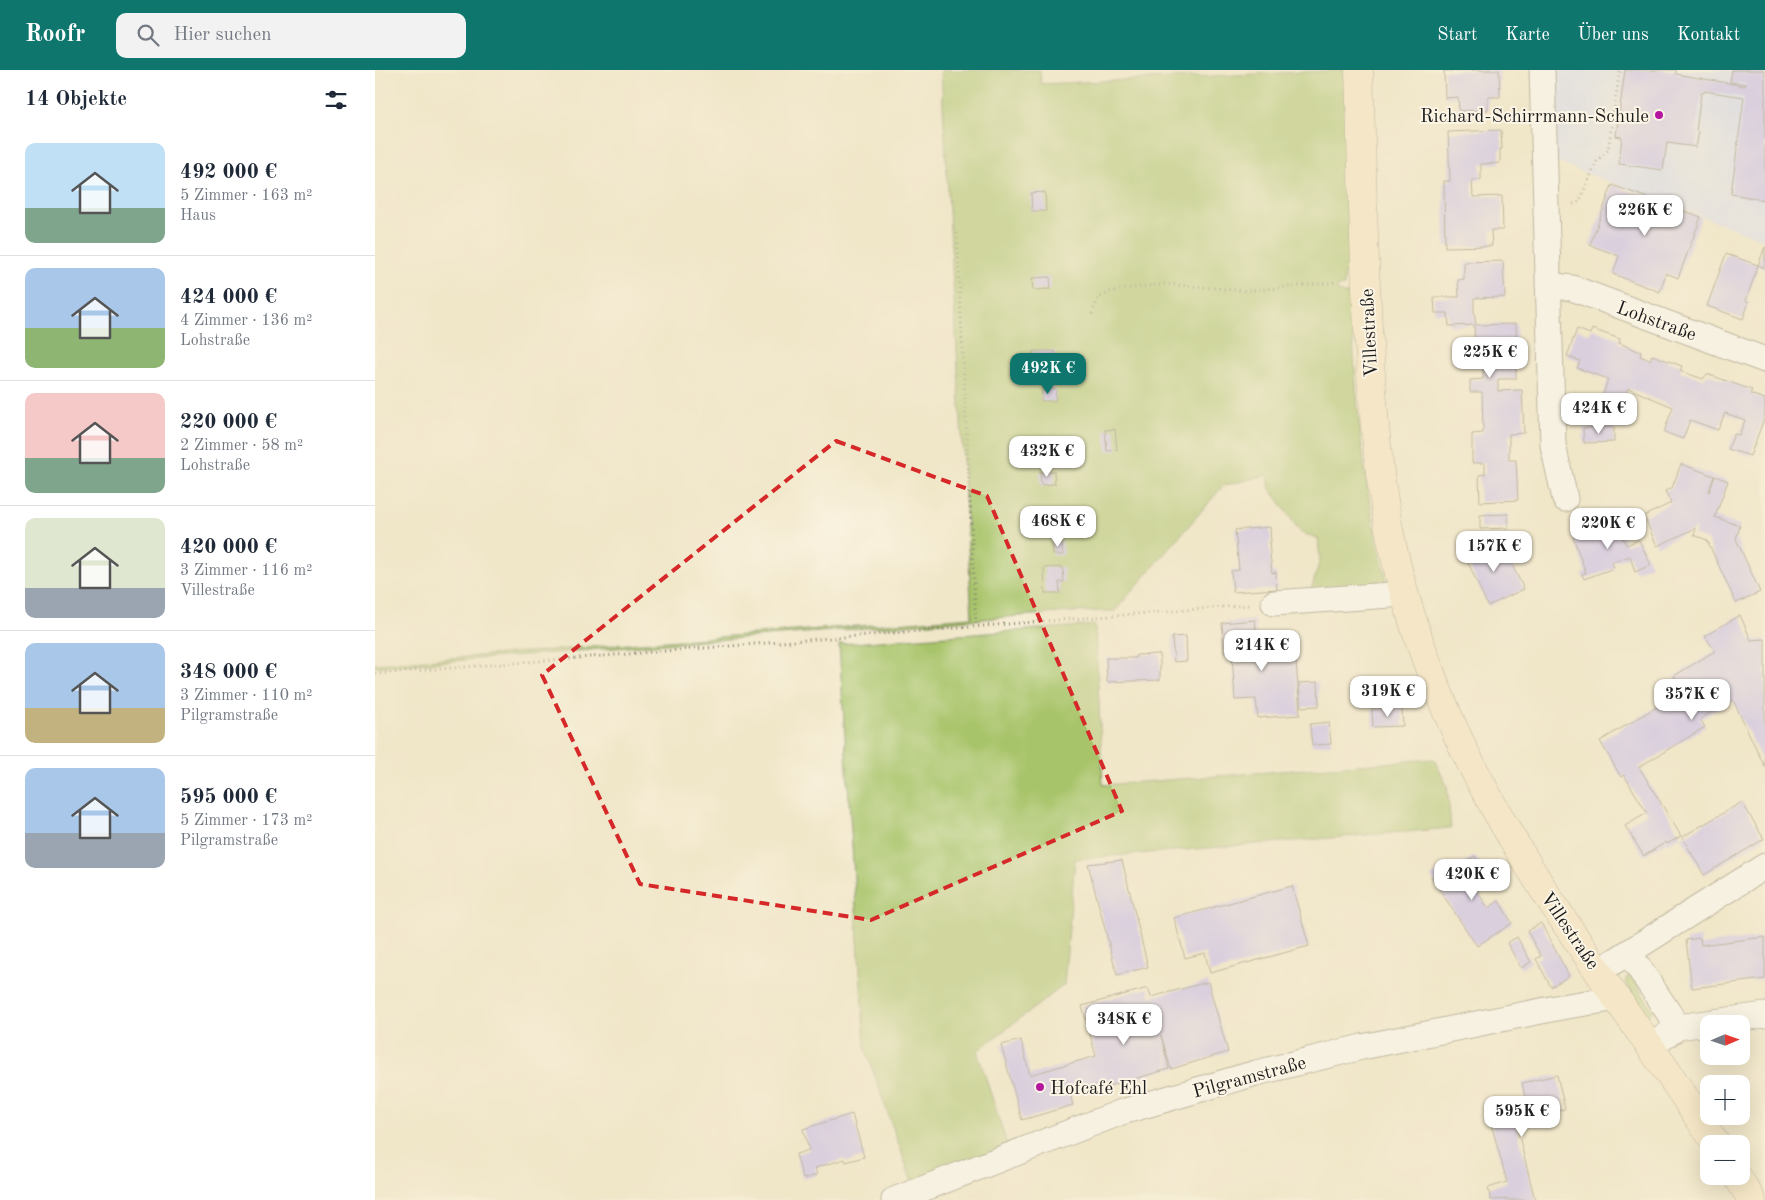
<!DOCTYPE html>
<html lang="de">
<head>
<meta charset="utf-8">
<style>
  body { margin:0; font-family:"Old Standard TT",serif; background:#f2f2f3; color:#1f2937; height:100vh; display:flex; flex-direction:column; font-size:19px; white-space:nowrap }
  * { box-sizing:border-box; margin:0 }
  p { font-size:16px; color:#747a83 }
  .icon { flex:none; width:28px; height:28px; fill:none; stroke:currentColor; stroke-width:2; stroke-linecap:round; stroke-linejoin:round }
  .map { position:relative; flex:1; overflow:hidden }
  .details { display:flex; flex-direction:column; background:#fff; width:375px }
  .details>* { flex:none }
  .needle { width:32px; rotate:88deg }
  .tools { position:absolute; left:1325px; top:945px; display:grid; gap:10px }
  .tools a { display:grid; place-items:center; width:50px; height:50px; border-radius:10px; background:#fff; box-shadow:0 5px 20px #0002; font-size:25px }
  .price { position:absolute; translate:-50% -42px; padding:0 11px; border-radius:10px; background:#fff; color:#222; font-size:16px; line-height:32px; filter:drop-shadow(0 1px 2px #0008) }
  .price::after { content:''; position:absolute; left:50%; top:30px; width:15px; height:11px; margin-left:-8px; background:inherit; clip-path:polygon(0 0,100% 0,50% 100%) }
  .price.current { background:#0f766e; color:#fff }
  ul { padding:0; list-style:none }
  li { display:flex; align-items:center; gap:15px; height:125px; padding:0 25px }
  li+li { border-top:1px solid #e0e1e3 }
  li span { display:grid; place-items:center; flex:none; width:140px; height:100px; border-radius:10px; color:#555 }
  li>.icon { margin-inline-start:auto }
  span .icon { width:60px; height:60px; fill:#fffc; stroke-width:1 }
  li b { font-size:21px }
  h2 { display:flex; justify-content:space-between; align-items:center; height:60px; padding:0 25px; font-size:21px }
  header { display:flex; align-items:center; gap:30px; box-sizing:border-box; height:70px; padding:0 25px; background:#0f766e; color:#fff }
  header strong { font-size:24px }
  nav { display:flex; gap:28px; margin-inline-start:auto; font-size:18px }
  .search { width:350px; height:45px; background:#f2f2f3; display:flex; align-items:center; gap:12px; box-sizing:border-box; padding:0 18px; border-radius:10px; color:#747a83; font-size:19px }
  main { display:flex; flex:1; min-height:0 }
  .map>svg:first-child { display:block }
  .built { fill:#d1d9f9 }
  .green { fill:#a8c46b; stroke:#627044 }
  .building { fill:#bfb5f7 }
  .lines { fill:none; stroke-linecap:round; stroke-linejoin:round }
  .minor-casing { stroke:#868172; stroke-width:27 }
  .secondary-casing { stroke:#868172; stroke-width:29 }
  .path { stroke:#868172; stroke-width:3; stroke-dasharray:1 4; stroke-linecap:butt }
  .minor { stroke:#fff; stroke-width:25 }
  .secondary { stroke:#f9e7c3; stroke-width:28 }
  .marked { fill:none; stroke:#d62828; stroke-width:4; stroke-dasharray:10 6; stroke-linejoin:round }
  .poi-dot { fill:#b5179e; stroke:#fcf5e5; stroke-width:2 }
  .labels { text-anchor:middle; stroke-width:4; stroke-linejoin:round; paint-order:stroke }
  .poi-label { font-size:19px; fill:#1c1c1c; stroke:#fcf5e5; text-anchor:end }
  .street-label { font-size:19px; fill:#1c1c1c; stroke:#fcf5e5 }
</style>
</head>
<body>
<header>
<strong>Roofr</strong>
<div class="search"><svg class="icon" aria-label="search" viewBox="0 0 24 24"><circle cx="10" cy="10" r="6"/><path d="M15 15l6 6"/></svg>Hier suchen</div>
<nav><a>Start</a><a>Karte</a><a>Über uns</a><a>Kontakt</a></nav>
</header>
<main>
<section class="details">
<h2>14 Objekte<svg class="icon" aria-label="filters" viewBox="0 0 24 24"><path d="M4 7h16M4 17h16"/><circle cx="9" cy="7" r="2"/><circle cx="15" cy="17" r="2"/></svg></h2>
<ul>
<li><span style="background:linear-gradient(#bfe0f5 65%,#7fa58c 0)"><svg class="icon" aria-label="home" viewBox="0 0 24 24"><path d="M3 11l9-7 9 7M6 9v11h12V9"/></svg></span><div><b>492 000 €</b><p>5 Zimmer · 163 m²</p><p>Haus</p></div></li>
<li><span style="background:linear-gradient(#a9c7e8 60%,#8fb573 0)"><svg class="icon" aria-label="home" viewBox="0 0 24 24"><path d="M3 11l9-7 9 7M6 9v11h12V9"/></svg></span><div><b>424 000 €</b><p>4 Zimmer · 136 m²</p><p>Lohstraße</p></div></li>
<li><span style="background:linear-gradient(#f6c9c9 65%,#7fa58c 0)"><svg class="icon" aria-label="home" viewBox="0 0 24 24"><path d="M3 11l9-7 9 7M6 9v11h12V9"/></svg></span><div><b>220 000 €</b><p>2 Zimmer · 58 m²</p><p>Lohstraße</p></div></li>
<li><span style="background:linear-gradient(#dfe7d0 70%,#9aa5b1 0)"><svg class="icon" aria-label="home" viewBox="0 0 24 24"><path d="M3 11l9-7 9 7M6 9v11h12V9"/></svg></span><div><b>420 000 €</b><p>3 Zimmer · 116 m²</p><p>Villestraße</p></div></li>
<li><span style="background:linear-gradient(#a9c7e8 65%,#c2b280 0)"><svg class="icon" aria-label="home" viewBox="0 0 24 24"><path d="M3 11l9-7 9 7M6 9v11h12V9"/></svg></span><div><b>348 000 €</b><p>3 Zimmer · 110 m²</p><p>Pilgramstraße</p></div></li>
<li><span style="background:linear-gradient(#a9c7e8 65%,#9aa5b1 0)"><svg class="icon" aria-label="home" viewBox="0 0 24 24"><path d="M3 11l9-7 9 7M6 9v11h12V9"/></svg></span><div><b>595 000 €</b><p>5 Zimmer · 173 m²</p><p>Pilgramstraße</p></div></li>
</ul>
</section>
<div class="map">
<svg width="1390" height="1130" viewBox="0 0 1390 1130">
  <rect width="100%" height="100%" fill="#fcf5e5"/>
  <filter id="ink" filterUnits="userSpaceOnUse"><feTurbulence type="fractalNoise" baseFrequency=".02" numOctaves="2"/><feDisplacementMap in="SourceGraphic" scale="10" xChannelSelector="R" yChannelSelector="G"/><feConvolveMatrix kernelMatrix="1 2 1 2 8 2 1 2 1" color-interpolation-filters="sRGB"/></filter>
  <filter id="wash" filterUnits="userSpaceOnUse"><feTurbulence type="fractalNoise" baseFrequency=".0096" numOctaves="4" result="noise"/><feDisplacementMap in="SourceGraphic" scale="20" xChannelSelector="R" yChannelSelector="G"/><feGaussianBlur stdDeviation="1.12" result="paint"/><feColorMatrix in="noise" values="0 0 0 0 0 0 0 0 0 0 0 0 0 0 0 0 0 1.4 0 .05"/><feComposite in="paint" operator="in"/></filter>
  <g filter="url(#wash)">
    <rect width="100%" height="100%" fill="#f0e6c8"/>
    <path class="built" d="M1176 0H1390V170L1179 91Z"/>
    <path class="green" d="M566 0H665L666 14 969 0 975 195 969 205V216L962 217 963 221 968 224H976C980 326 987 419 1014 518L936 521 945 490 943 468 926 463 895 418 892 405 848 416 740 541 695 542 0 597V594L597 547Z
      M720 555 728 715 1059 689 1072 716 1076 758 700 789 689 915 602 981 633 1077 537 1112 490 978 464 574Z
      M1256 906 1278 940 1276 943 1273 944 1269 941 1250 912 1252 907Z"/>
    <g id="blocks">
      <path class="building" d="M1103 0H1124L1125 27H1113V40L1084 41 1083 27 1070 28 1069 1Z
        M1250 0H1301V4L1370 16 1371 14 1355 12 1357 0H1390V130L1356 124 1369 27 1329 21V23H1326L1321 61 1324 62 1321 77 1292 73 1288 100 1244 94 1247 67 1241 66Z
        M1126 60 1127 79H1125V93L1106 94V110H1097L1098 127 1127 126 1128 160H1116L1117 176 1070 177 1069 111H1075L1073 62Z
        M1237 115 1326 147 1303 208 1291 203 1285 222 1238 204 1244 186 1215 175Z
        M670 122 671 141H657L656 123Z
        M1390 177V198L1383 195Z
        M1351 184 1383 195 1371 231 1374 232 1368 249 1332 236Z
        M1128 191 1130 227 1099 228V242L1101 255 1141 254 1142 294H1141V309H1123V321L1147 320 1149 363 1134 364V390H1141L1143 430 1105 432 1104 405 1110 404V393H1097V364L1108 363 1107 322H1095V310L1108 309V295L1096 296 1095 281 1100 280 1099 255 1074 256 1073 243H1060L1059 227H1084L1083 210 1089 209V192Z
        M675 207 676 219 658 220 657 208Z
        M1202 259 1215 264 1217 259 1245 269 1244 273 1266 282 1265 286 1275 290 1277 285 1307 296 1305 301 1328 309 1332 304 1377 320 1375 324 1390 329V346L1375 386 1353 379 1359 364 1364 365 1370 350 1350 343 1343 360 1315 350 1308 369 1289 362 1298 337 1253 318 1248 332 1228 325 1233 309 1202 298 1205 291 1192 286Z
        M658 281H680L681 300H659Z
        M667 319H681L680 331H666Z
        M1239 357V372L1209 373 1208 358Z
        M740 359 742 380 732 381 730 360Z
        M680 379 681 393 661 394 660 380Z
        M1306 394 1339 406 1334 422 1340 406 1353 411 1340 447 1365 456 1361 469 1385 522 1361 533 1332 470 1319 465 1321 458 1282 476 1269 446 1296 433 1290 421 1297 418Z
        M679 401 680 414 666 415 665 402Z
        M1133 444V458L1105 459V445Z
        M1242 452 1251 475 1264 470 1276 495 1260 502 1255 486 1237 492 1239 498 1209 509 1207 504 1211 503 1198 467Z
        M895 457 896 472H894L897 503 901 502 902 519 858 522 856 501 864 500 860 460Z
        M1125 470 1149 519 1113 536 1090 486Z
        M687 471 688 485H678L677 472Z
        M688 497 689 512H684L685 523H670L669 498Z
        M1365 545 1376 570 1390 569V697L1358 630 1325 649 1330 657 1264 697 1306 766 1292 774 1291 772 1269 786 1250 756 1272 743 1249 705 1246 707 1225 671 1308 621 1299 606 1340 581 1330 566Z
        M880 550 883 580 920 577 925 645 883 648 881 629 860 630 857 583H849L847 553Z
        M811 566 812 591 799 592 797 567Z
        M785 584V610L732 612 731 588H761V585Z
        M943 612 944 636 926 637 924 613Z
        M1027 638 1028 656 998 657 997 639Z
        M954 652 956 674 937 675 935 654Z
        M1367 732 1389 769 1329 805 1307 767Z
        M1100 786 1113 807 1099 816 1113 838 1124 831 1137 853 1102 876 1056 807 1066 800 1070 805Z
        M747 790 773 897 742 905 713 794Z
        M917 816 934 876 835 903 830 883 810 888 799 848Z
        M1166 853 1194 906 1176 917 1161 889 1166 886 1152 861Z
        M1142 867 1156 892 1146 898 1132 873Z
        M1390 867V909L1317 918 1311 870 1325 868 1326 875Z
        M833 912 853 982 796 999 786 965 794 999 730 1017 729 1014 695 1024 698 1035 647 1050 626 975 646 970 655 1005 721 986 707 936 773 918 776 927Z
        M1182 1005 1190 1039 1157 1047V1050L1141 1054 1160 1130H1134V1129L1116 1130 1113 1118 1132 1112 1115 1050 1153 1040 1147 1013Z
        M477 1044 489 1087 471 1092 470 1089 440 1098 442 1105 428 1109 421 1084 434 1080 428 1059Z"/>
    </g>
  </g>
  <g filter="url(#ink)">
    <use href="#blocks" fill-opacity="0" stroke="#868172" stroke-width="1"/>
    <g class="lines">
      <g class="minor-casing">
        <path id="minor" d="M1167 0 1178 375 1190 429
          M1173 215 1197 218 1390 290
          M899 533 1030 524
          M1254 883 1303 957
          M1224 901 1390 796
          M1275 977 1303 957 1390 945
          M519 1130 747 1042 881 1003 987 977 1186 937 1243 928"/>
      </g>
      <g class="secondary-casing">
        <path id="secondary" d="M984 0C987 86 988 171 993 257 997 323 1001 389 1013 454 1026 524 1052 600 1082 665 1150 811 1253 939 1341 1074
          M1362 1106 1377 1130"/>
      </g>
      <path class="path" d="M1198 134 1204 132 1222 91 1233 80 1245 0
        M582 163 601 557
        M717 244 723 228 735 222 750 219 790 214 873 221 963 212
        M0 604 874 535"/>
      <use href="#minor" class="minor"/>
      <use href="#secondary" class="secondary"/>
    </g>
  </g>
  <path d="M0 0H1390V1130H0ZM461 371 612 426 747 741 496 850 265 814 167 605Z" fill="#f0e6c8" fill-opacity=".55" fill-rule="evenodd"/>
  <path class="marked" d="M461 371 612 426 747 741 496 850 265 814 167 605Z"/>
  <g class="poi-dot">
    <circle cx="1284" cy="45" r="5"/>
    <circle cx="665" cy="1017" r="5"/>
  </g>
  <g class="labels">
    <g class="poi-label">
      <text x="1274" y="52">Richard-Schirrmann-Schule</text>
      <text x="675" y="1024" text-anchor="start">Hofcafé Ehl</text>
    </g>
    <g class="street-label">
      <text transform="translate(1282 250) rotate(20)" y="7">Lohstraße</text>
      <text transform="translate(993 263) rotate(-93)" y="7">Villestraße</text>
      <text transform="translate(1196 860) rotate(56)" y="7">Villestraße</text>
      <text transform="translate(874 1006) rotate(-15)" y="7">Pilgramstraße</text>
    </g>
  </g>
</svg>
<div class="tools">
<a><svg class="needle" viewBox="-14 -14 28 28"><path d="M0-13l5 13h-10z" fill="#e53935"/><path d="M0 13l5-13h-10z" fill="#747a83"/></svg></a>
<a>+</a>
<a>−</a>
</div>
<b class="price" style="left:1270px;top:167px">226K €</b>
<b class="price" style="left:1115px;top:309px">225K €</b>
<b class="price current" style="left:673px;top:325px">492K €</b>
<b class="price" style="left:1224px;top:365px">424K €</b>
<b class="price" style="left:672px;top:408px">432K €</b>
<b class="price" style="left:683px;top:478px">468K €</b>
<b class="price" style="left:1233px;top:480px">220K €</b>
<b class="price" style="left:1119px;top:503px">157K €</b>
<b class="price" style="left:887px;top:602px">214K €</b>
<b class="price" style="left:1013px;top:648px">319K €</b>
<b class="price" style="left:1317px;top:651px">357K €</b>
<b class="price" style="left:1097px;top:831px">420K €</b>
<b class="price" style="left:749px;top:976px">348K €</b>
<b class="price" style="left:1147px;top:1068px">595K €</b>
</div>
</main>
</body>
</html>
